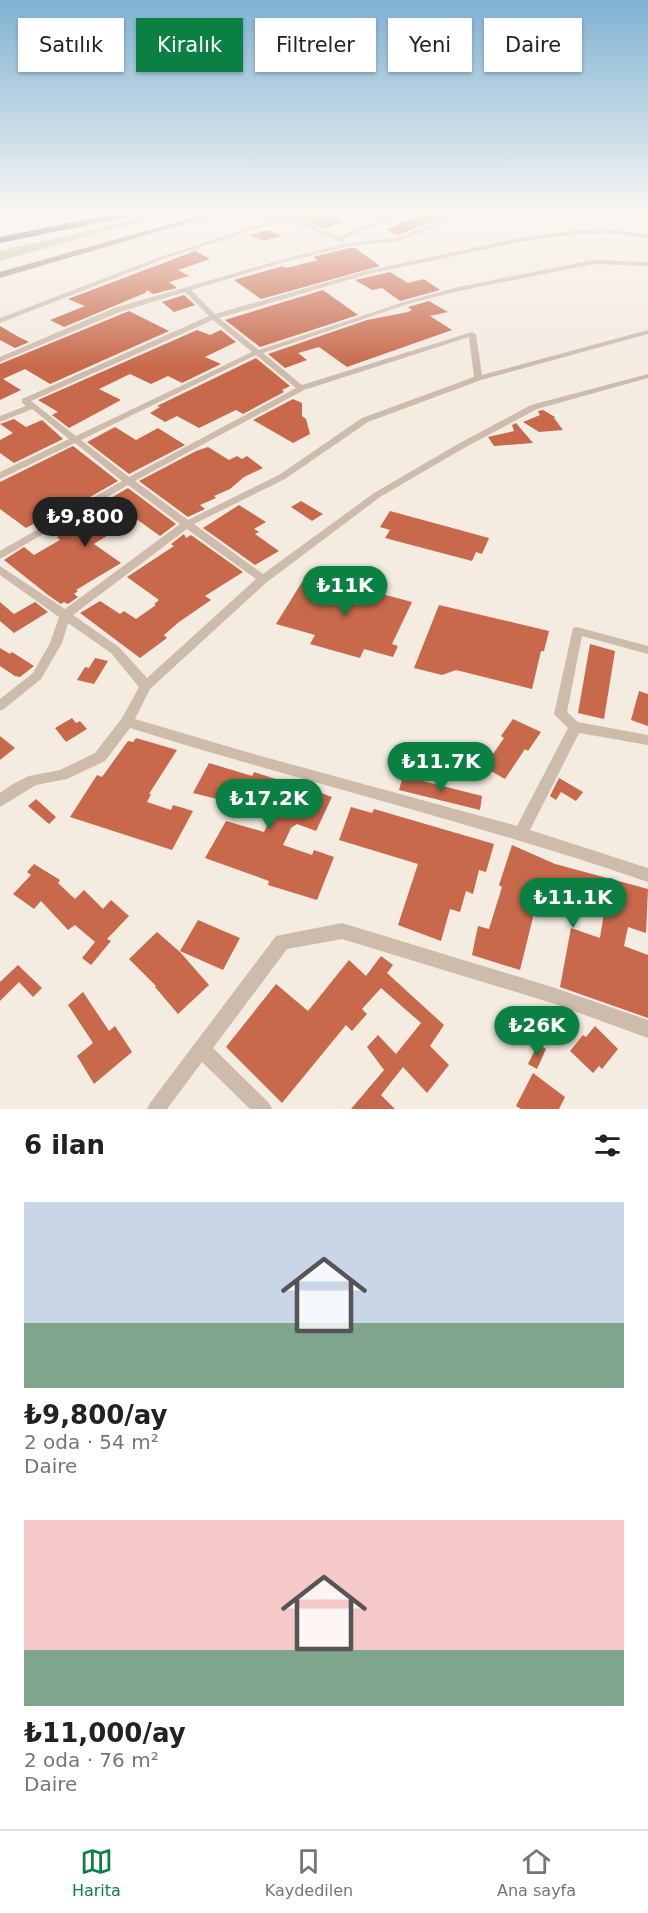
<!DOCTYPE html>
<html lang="tr">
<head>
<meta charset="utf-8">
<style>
  body { margin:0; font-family:"DejaVu Sans",sans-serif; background:#f6f6f6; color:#222; height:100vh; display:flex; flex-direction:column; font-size:22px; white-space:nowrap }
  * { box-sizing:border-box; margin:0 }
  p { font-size:20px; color:#767676 }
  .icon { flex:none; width:33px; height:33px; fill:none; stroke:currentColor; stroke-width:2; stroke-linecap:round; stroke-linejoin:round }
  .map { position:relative; height:1109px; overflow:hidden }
  .details { display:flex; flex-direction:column; background:#fff; flex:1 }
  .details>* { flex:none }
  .banner { position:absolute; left:18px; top:18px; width:612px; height:54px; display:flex; gap:12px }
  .price { position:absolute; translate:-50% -51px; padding:0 14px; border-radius:21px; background:#0b8043; color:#fff; font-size:20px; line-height:39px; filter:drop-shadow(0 2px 3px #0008) }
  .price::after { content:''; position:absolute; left:50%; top:36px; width:18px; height:14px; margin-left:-9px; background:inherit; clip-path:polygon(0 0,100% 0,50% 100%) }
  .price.active { background:#222; color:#fff }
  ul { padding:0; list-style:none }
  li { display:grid; align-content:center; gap:12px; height:318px; padding:0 24px }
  li span { display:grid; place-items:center; height:186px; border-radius:0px; color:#555 }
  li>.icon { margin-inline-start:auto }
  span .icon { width:108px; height:108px; fill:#fffc; stroke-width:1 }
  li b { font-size:26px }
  h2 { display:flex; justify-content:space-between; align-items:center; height:72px; padding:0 24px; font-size:26px }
  .pill { padding:0 21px; border-radius:0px; background:#fff; box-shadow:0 2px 4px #0004; font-size:21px; line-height:54px }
  .pill.active { background:#0b8043; color:#fff }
  .menu { display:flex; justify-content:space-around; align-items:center; height:84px; border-top:2px solid #e0e0e0; background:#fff; font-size:16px; color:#767676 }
  .menu a { display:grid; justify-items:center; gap:3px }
  .menu .active { color:#0b8043 }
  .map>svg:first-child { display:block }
  .green { fill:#b8c4a0 }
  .building { fill:#c8694b }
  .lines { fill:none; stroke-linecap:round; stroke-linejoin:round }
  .street { fill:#cdbbac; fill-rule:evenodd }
  .secondary { fill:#a18a7d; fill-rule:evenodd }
  .highway { fill:#5c4a42; fill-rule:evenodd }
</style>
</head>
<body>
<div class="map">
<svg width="648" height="1109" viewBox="0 0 648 1109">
  <rect width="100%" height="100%" fill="#f4ebe1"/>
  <path class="green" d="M155 215 157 217 0 261V251Z"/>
  <path class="building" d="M318 212 343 221 325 229 301 218Z
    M426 212 441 218 397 235 387 229Z
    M268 230 281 236 263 241 250 235Z
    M349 248H355L380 266 261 299 234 280 283 266 286 268 318 260 313 257Z
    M195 251 210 259 178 270 189 276 169 282 177 288 153 294 147 290 145 293 64 327 50 320 85 306 68 299Z
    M390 272 408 283 424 279 440 290 400 301 382 288 372 290 355 280Z
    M323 290 358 315 260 347 225 320Z
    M184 295 195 305 174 312 162 302Z
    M429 301 448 312 430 316 452 330 347 367 319 347 298 353 307 360 285 368 268 354 367 320 408 312 412 310 408 307Z
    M129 311 169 331 50 384 25 369 3 379 21 390 0 400V364Z
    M0 326 17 336 29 342 15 348 0 340Z
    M197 330 210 335 221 330 236 342 205 357 221 364 182 383 168 376 151 384 130 374 99 389 121 400 69 428 52 415 58 412 38 400Z
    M256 358 290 386 282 390 284 392 243 414 236 410 199 428 177 416 165 422 150 413 160 407 157 406Z
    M295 398 293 399 302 403V416L306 419 310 434 293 443 253 420Z
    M543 410 555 417 554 418 563 430 539 432 523 422 540 415 538 411Z
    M14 419 26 427 42 420 63 439 14 463 0 453V440L13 433 0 424Z
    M516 423 533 443 494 446 488 437 514 431 512 425Z
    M115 427 136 440 158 428 185 445 129 474 87 442Z
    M73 446 118 481 85 500 82 498 26 528 0 509V482Z
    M208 447 229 460 237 456 242 459 247 456 263 468 244 477 230 489 214 496 216 498 200 505 205 509 188 517 139 481 196 451Z
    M128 488 176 524 160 536 135 518 94 544 121 563 76 590 78 591 74 594 78 597 68 604 64 602 61 604 48 595 4 560 24 547 34 555 60 540 57 537 102 511 95 507Z
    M301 501 323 514 312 521 291 507Z
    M239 505 266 522 254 529 259 532 255 534 279 551 255 565 203 528Z
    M390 511 489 538 482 554 476 552 472 561 385 538 390 530 380 527Z
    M184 534 186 538 191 535 243 572 205 596 211 600 179 622 164 635 167 638 140 658 80 613 100 601 120 614 124 611 136 619 156 605 154 604 159 600 127 577 174 546 171 544Z
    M307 574 412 602 392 644 398 646 393 657 364 649 360 658 310 644 315 635 276 624Z
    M0 602 14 614 35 602 48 612 14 633 0 621Z
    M439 605 549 631 544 651H541L532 689 456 670 442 675 414 668Z
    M590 644 615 651 604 719 578 713Z
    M0 648 10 654 12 652 34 666 20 677 15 676 0 666Z
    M95 658 108 661 94 684 77 680 85 667 89 668Z
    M639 691 648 694V726L631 720Z
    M72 718 76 723 80 721 87 729 66 742 55 728Z
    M513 719 541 732 528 751 525 749 505 779 484 767 504 738 501 736Z
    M0 736 15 748 0 760Z
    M136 738 177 750 149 794H151L147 802 171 810 173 805 193 811 172 850 70 817 97 775 102 777 128 741 133 742Z
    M209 763 252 776 254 772 288 783 289 781 332 797 316 831 297 824 291 828 283 845 312 855 314 850 334 857 317 900 268 885 269 881 205 858 226 821 264 832 273 813 193 793Z
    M403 776 482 796 480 810 399 790Z
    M559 778 583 792 576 801 561 792 556 800 550 796Z
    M36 799 56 817 49 824 28 806Z
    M351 807 372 813 374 809 494 844 486 872 479 870 473 894 466 891 460 912 450 909 441 941 398 925 418 864 339 840Z
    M512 845 555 864 648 889 646 933 628 927 624 946 648 955V1018L560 987 571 928 600 938 604 913 575 904 574 911 537 901 520 970 472 955 478 926 489 929 502 887 499 885Z
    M34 864 60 880 58 883 75 899 84 890 103 909 111 900 129 916 107 939 111 941 91 965 82 958 95 942 75 925 68 930 41 901 34 909 13 894 31 875 27 872Z
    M198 920 240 938 223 970 180 951Z
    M157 932 180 952 209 985 178 1014 155 987 156 986 129 959Z
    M381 956 393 965 387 973 444 1025 430 1046 449 1065 427 1093 403 1067 381 1095 395 1109H351L384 1070 367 1047 378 1035 396 1054 421 1023 381 988 362 1009 367 1014 352 1031 346 1025 282 1103 226 1047 276 984 308 1011 349 960 366 976Z
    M18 965 42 988 33 997 19 982 0 1001V982Z
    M83 992 109 1031 115 1026 132 1052 94 1084 77 1056 93 1043 68 1005Z
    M595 1026 618 1049 602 1069 599 1066 593 1073 570 1051 583 1035 586 1037Z
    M538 1044 546 1049 537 1069 528 1064Z
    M533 1073 565 1097 559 1109H521L516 1106Z"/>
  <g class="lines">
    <path class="street" d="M298 212H306L293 217 338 237 402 212H410L343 239 345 241 342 243 288 219 164 259 0 323V318L160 257Z
      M461 212H469L399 241 349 246 281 263 191 290 215 314 366 271 524 237 580 230 604 229 648 234V238L604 233 580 234 524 241 369 274 219 318 259 350 407 301 458 287 594 260 648 262V266L594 264 459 291 411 303 263 353 302 385 472 332 476 334 482 375 648 330V334L481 380 368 422 285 479 194 524 263 574 374 493 458 444 531 405 648 374V378L537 409 464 448 380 497 267 582 150 689 135 719 257 755 517 826 568 728 554 714 573 628 577 627 648 646V654L582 636 567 712 578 722 648 735V745L579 733 530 830 648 868V882C477 823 302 782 130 728L105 761 67 779 36 785 0 807V793L13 784 29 776 60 770 95 753 122 718 139 687 111 653 68 623 62 643 41 679 4 709 0 711V699L33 673 50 643 59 617 0 575V566L65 609 180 524 128 485 0 559V551L122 481 75 443 0 479V472L69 439 32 409 0 422V416L26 406 22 403V399L209 316 185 292 120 312 0 362V357L114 308 277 261 347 243 396 238ZM213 320 252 352 76 436 31 401ZM469 337 474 377 362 418 279 475 188 520 135 481 304 390ZM256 355 296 388 129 477 81 440ZM187 529 256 579 147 678 119 647 73 615Z
      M342 923 552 987 648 1020V1038L552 1003 342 939 287 949 213 1048 269 1103 272 1109H250L202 1062 167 1109H147L150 1103 276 936Z"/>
    <path class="secondary" d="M212 212H225L0 278V272Z"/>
    <path class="highway" d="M122 212H141L136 215 0 243V237Z"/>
  </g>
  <linearGradient id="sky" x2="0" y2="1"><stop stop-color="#7eb2d2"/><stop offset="0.58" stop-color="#faf6f2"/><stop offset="1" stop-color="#faf6f2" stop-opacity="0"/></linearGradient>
  <rect width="648" height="367" fill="url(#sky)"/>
</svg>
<b class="price active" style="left:85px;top:548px">₺9,800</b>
<b class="price" style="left:345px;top:617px">₺11K</b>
<b class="price" style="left:441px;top:793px">₺11.7K</b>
<b class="price" style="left:269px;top:830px">₺17.2K</b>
<b class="price" style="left:573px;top:929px">₺11.1K</b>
<b class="price" style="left:537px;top:1057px">₺26K</b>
<div class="banner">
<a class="pill">Satılık</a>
<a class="pill active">Kiralık</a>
<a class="pill">Filtreler</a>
<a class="pill">Yeni</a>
<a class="pill">Daire</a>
</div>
</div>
<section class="details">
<h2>6 ilan<svg class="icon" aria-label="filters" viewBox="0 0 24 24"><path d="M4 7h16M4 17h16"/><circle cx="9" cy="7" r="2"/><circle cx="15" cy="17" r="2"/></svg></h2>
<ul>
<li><span style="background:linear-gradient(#c9d6e8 65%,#7fa58c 0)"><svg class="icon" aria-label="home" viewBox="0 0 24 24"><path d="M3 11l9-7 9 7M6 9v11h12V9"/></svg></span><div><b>₺9,800/ay</b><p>2 oda · 54 m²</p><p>Daire</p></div></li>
<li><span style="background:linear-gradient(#f6c9c9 70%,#7fa58c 0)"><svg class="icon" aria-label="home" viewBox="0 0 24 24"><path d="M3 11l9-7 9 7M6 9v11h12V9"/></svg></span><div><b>₺11,000/ay</b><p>2 oda · 76 m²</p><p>Daire</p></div></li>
</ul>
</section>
<nav class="menu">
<a class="active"><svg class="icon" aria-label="map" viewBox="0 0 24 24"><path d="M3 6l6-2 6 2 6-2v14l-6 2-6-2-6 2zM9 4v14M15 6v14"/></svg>Harita</a>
<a><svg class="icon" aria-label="saved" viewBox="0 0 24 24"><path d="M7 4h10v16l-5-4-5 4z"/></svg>Kaydedilen</a>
<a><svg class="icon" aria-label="home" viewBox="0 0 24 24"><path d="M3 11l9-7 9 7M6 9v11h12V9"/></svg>Ana sayfa</a>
</nav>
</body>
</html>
